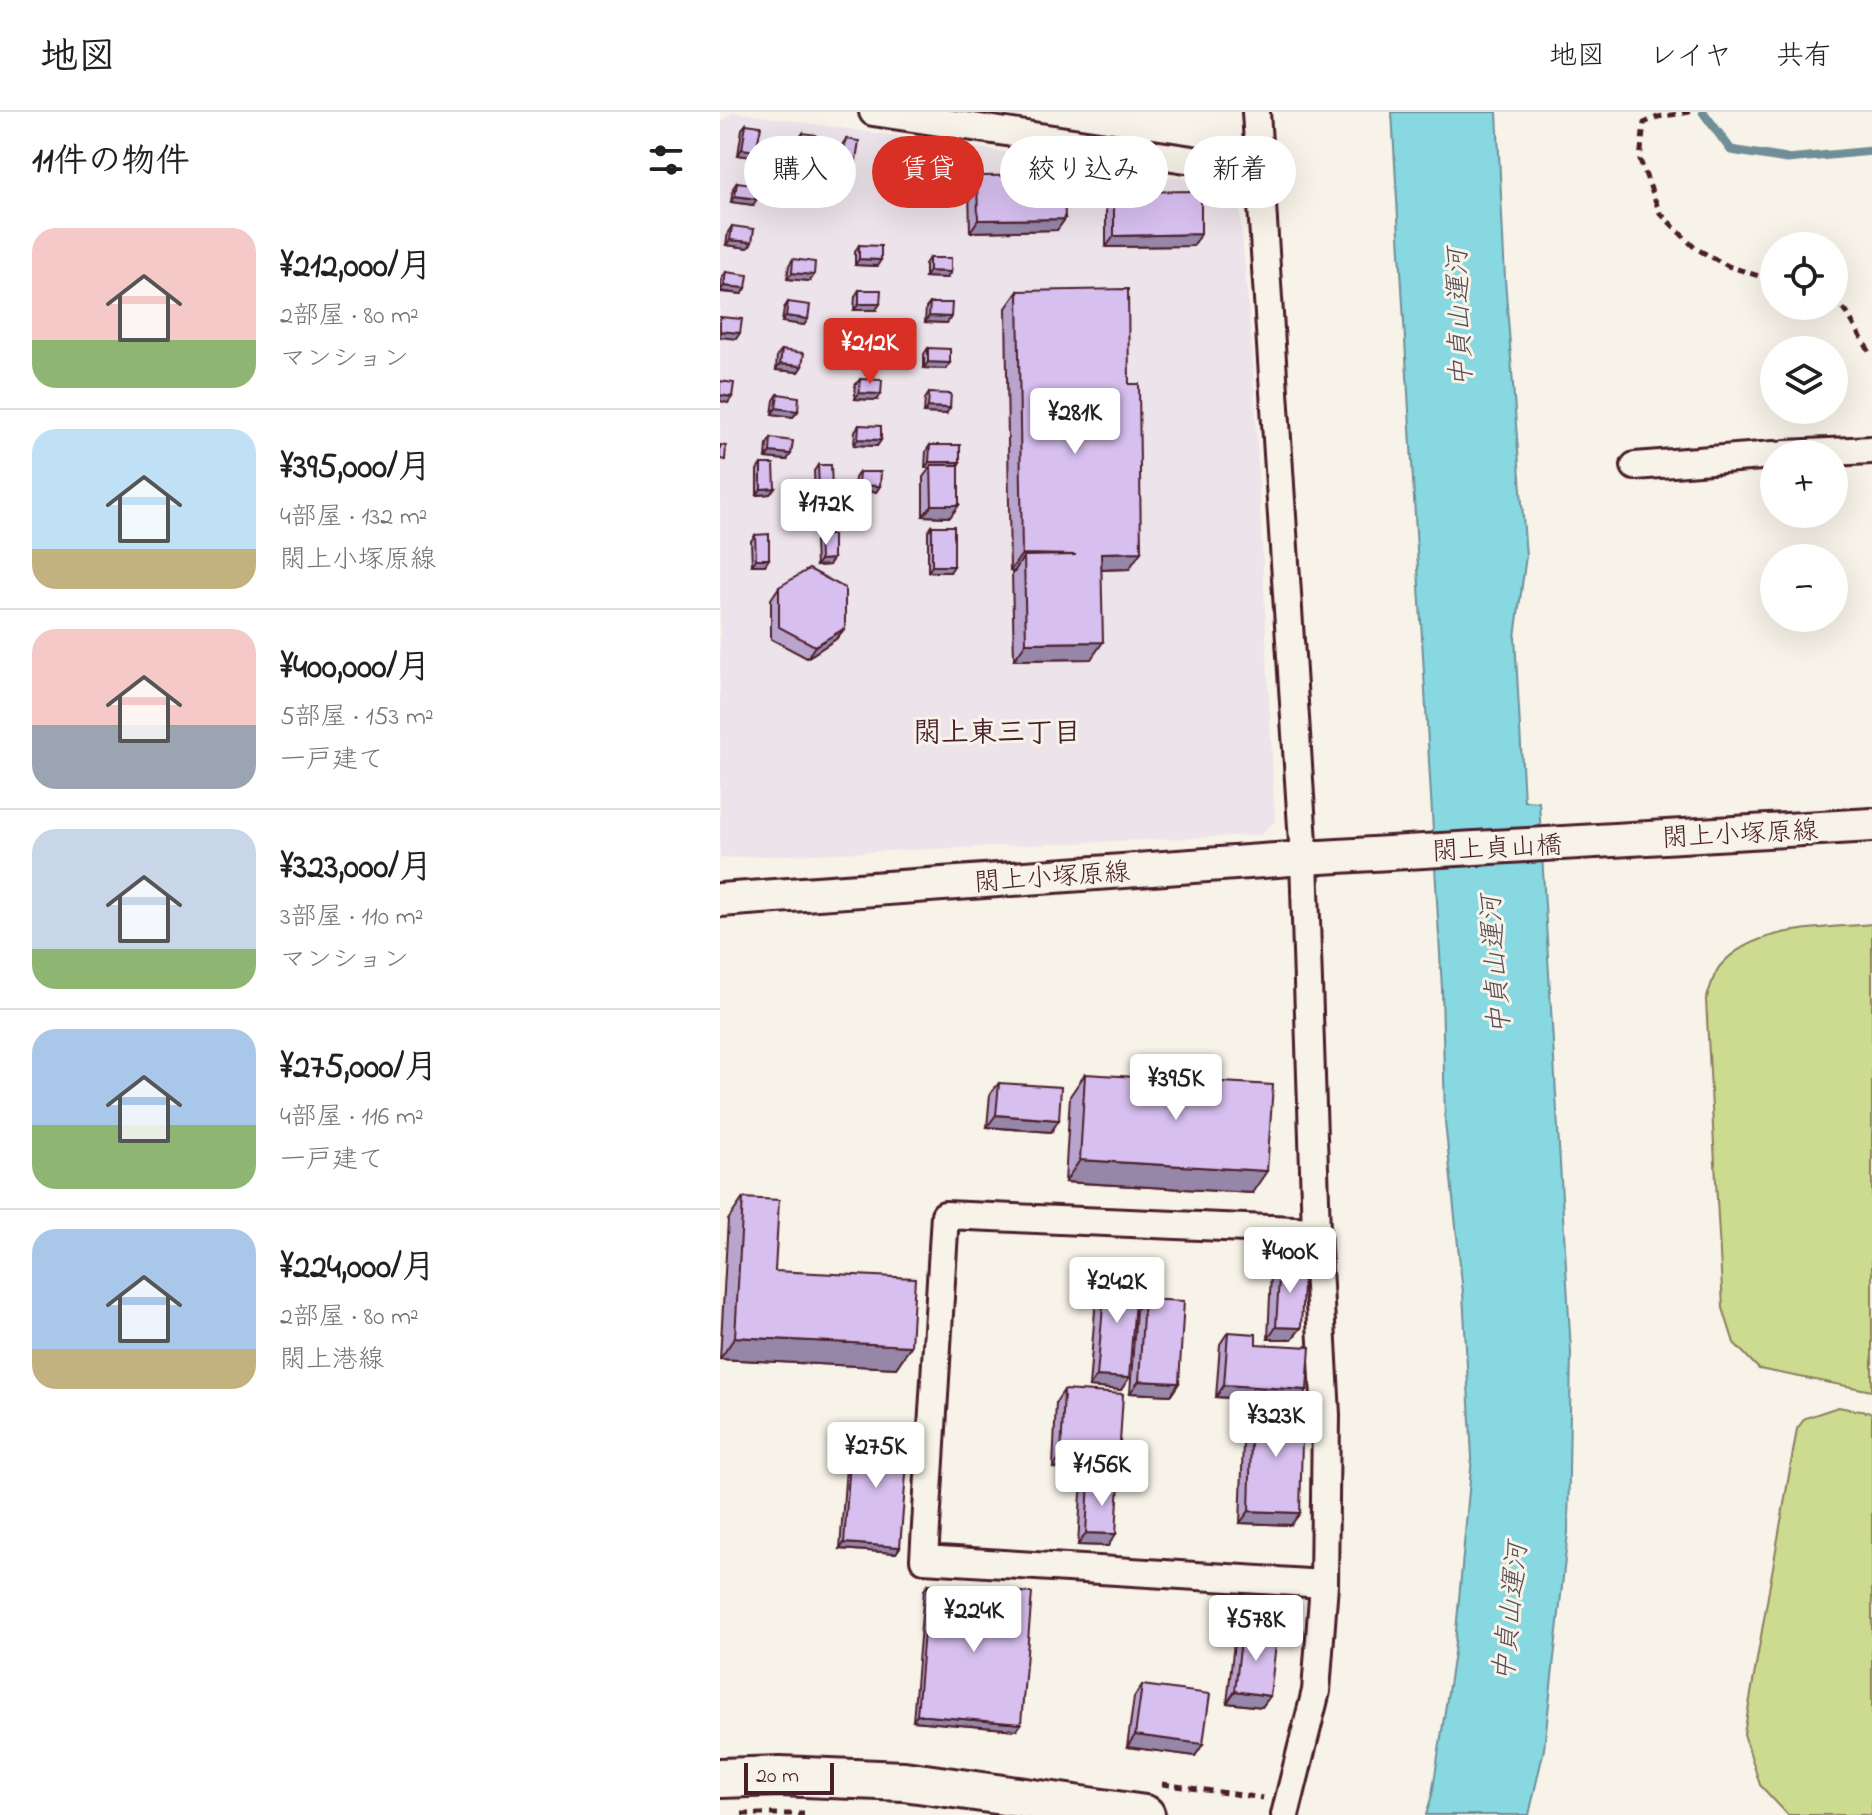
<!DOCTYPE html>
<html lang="ja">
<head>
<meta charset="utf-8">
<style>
  body { margin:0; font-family:"Indie Flower","Klee One",sans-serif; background:#f6f6f6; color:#202124; height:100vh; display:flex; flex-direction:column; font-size:30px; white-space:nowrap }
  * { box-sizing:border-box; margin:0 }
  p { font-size:26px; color:#757577 }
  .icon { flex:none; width:44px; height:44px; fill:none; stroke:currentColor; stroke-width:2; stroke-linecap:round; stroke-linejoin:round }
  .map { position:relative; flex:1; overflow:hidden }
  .sheet { display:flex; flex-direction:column; background:#fff; width:720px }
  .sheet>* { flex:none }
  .guide { position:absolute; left:24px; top:24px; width:760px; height:72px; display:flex; gap:16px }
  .controls { position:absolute; left:1040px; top:120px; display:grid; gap:16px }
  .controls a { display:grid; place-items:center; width:88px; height:88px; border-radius:50%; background:#fff; box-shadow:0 8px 32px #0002; font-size:40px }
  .scale { position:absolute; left:24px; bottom:20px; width:90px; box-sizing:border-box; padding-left:8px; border:4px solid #4a1f2b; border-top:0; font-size:22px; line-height:28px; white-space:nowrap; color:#4a1f2b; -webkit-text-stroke:6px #f7f3e8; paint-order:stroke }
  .price { position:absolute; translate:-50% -68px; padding:0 18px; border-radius:8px; background:#fff; color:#222; font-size:26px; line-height:52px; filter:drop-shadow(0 2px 4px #0008) }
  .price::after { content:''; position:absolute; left:50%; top:48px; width:24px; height:18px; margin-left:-12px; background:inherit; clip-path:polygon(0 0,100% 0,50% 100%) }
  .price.current { background:#d93025; color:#fff }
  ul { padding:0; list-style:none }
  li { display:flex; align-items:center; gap:24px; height:200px; padding:0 32px }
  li+li { border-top:2px solid #e0e0e0 }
  li span { display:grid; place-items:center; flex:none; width:224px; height:160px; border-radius:24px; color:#555 }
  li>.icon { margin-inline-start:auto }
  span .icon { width:96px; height:96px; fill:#fffc; stroke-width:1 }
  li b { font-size:34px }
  h2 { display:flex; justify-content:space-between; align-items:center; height:96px; padding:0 32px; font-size:34px }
  .tag { padding:0 28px; border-radius:36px; background:#fff; box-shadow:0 8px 32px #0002; font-size:28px; line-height:72px }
  .tag.current { background:#d93025; color:#fff }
  header { display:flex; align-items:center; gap:48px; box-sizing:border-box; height:112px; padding:0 40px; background:#fff; border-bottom:2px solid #e0e0e0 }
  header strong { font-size:38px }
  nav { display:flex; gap:44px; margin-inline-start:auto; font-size:28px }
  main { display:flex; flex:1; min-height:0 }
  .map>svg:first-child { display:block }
  .built { fill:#ede3ea }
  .green { fill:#ccdb8f; stroke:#8b7d5d; stroke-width:2 }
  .water { fill:#87d8e0; stroke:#6f8e98; stroke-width:2 }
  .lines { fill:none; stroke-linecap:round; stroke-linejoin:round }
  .stream { stroke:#6f8e98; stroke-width:9 }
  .minor-casing { stroke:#4a1f2b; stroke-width:32 }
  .tertiary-casing { stroke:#4a1f2b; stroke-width:38 }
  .secondary-casing { stroke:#4a1f2b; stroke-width:44 }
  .path { stroke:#4a1f2b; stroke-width:5; stroke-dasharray:8 6; stroke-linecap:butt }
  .minor { stroke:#f7f3e8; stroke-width:26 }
  .tertiary { stroke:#f7f3e8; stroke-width:32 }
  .secondary { stroke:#f7f3e8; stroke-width:38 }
  .wall { fill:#b9a4ce; stroke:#4a1f2b; stroke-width:2 }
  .shaded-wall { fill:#9686a7; stroke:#4a1f2b; stroke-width:2 }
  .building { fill:#d7bfef; stroke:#4a1f2b; stroke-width:2 }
  .labels { text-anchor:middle; stroke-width:6; stroke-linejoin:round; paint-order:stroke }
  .street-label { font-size:26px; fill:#4a1f2b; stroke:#f7f3e8 }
  .water-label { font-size:28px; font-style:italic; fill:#594d58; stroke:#f7f3e8 }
  .neighbourhood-label { font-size:28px; font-weight:bold; fill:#4a1f2b; stroke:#f7f3e8 }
</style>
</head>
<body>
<header>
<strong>地図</strong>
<nav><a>地図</a><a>レイヤ</a><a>共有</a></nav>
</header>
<main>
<section class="sheet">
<h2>11件の物件<svg class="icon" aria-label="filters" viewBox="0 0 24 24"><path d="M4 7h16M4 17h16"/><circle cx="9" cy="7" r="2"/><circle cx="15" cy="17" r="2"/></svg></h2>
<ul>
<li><span style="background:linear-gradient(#f6c9c9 70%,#8fb573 0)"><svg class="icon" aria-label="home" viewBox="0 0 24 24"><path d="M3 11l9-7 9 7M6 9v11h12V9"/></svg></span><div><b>¥212,000/月</b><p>2部屋 · 80 m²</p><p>マンション</p></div></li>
<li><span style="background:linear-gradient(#bfe0f5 75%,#c2b280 0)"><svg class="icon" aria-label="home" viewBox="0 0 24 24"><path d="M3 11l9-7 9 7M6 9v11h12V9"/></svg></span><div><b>¥395,000/月</b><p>4部屋 · 132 m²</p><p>閖上小塚原線</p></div></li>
<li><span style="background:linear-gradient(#f6c9c9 60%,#9aa5b1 0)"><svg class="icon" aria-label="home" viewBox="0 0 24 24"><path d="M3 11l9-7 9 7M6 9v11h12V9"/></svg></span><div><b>¥400,000/月</b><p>5部屋 · 153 m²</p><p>一戸建て</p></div></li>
<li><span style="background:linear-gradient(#c9d6e8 75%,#8fb573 0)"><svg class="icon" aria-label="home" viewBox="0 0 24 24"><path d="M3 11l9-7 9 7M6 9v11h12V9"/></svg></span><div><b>¥323,000/月</b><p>3部屋 · 110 m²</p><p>マンション</p></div></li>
<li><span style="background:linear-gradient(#a9c7e8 60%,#8fb573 0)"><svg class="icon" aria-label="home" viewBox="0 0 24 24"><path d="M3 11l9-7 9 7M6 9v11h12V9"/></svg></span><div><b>¥275,000/月</b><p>4部屋 · 116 m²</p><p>一戸建て</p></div></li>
<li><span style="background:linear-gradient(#a9c7e8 75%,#c2b280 0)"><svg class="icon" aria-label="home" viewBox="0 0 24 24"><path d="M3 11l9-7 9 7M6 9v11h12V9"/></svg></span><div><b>¥224,000/月</b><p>2部屋 · 80 m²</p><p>閖上港線</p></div></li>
</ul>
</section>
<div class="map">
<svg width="1152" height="1703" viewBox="0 0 1152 1703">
  <rect width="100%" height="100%" fill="#f7f3e8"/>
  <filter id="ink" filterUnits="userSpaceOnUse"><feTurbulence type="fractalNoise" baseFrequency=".0125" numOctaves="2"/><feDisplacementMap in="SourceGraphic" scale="16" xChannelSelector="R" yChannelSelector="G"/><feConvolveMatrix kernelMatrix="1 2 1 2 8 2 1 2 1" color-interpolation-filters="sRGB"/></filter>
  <g filter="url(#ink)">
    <path class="built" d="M13 0 505 73 519 90 533 248 555 709 540 723 0 746V11Z"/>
    <path class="green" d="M1152 812V1279L1039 1257 1014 1231 1003 1196 986 888C990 878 993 862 1000 854 1035 813 1103 817 1152 812Z
      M1118 1295 1152 1301V1703H1068L1040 1673 1024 1622 1077 1317 1085 1306Z"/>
    <path class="water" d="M672 0H777L785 167 806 444 795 525 804 689 819 690 851 1240 848 1420 824 1637 809 1703H706L712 1683 734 1541 752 1346 743 1181 725 1010 722 877Z"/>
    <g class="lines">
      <path class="stream" d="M983 0 1011 38 1067 47 1152 39"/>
      <g class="minor-casing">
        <path id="minor" d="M153 0 539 58
          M536 0 584 746 596 1119 606 1303 604 1472 596 1579 565 1703
          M1066 342 1152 338
          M915 354 1054 343
          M596 1119 225 1103 204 1447 604 1472"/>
      </g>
      <g class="tertiary-casing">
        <path id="tertiary" d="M0 788 584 746 1152 713"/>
      </g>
      <g class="secondary-casing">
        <path id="secondary" d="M0 1666 60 1664 184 1669 425 1703"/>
      </g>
      <path class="path" d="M970 0 938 5 924 11 920 48 940 101 975 136 1008 154 1054 169
        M1114 186 1127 201 1152 244
        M442 1672 543 1686
        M22 1702H84"/>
      <use href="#minor" class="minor"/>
      <use href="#tertiary" class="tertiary"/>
      <use href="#secondary" class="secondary"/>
    </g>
    <path class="wall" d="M26 12 32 45 18 43 22 17Z
      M83 21 88 53 75 51 79 27Z
      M126 27 131 60 118 58 122 33Z
      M170 34 180 60 175 66 162 64 166 40Z
      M217 41 227 68 223 74 210 72 213 47Z
      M257 64 345 107 337 118 250 120 249 76Z
      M17 70 33 93 11 90 13 76Z
      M394 80 481 122 473 134 386 135V92Z
      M12 114 32 130 28 136 6 133 8 120Z
      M139 133 157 154 135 153V139Z
      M209 146 227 166 205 165V152Z
      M73 147 90 169 67 167 69 153Z
      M6 160 26 176 22 182 0 180 2 166Z
      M139 178 156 198H134L135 184Z
      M298 179 409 457 381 458 371 547 294 548 292 461 294 460 290 459 286 196Z
      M68 190 88 207 84 213 62 210 64 196Z
      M210 191 231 205 227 211 205 210 206 196Z
      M140 224 161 238 157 244H135V230Z
      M208 236 226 257 204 256V242Z
      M62 238 82 254 78 260 56 258 57 244Z
      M140 267 157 288 135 287V273Z
      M209 281 226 302 204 301 205 287Z
      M58 282 78 299 73 305 52 302 54 288Z
      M139 313 161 328 157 334 134 333 135 319Z
      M51 326 67 348 46 346 47 332Z
      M210 333 238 353 239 393 230 405 203 404V365L210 356H205L206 339Z
      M41 352 55 376 50 382 37 383V358Z
      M98 353 108 383H95L94 359Z
      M139 360 160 374 156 380 134 379 135 366Z
      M212 414 230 460H208V420Z
      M35 423 45 453H32L31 429Z
      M99 423 109 453 96 454 95 429Z
      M59 475 125 516 116 527 87 546 51 527V487Z
      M365 962 532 1081 345 1070 350 984Z
      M279 971 331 1020 267 1015 270 982Z
      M23 1086 55 1159 191 1234 176 1256 0 1247 8 1108Z
      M560 1150 572 1227H548L551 1162Z
      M386 1160 409 1266 401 1278 369 1275 377 1172Z
      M424 1187 459 1271 451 1283 410 1281 416 1198Z
      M508 1220 536 1232 587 1278 579 1290 496 1285 500 1232Z
      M344 1278 399 1347 391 1359 333 1356 336 1290Z
      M532 1293 580 1401 571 1413 520 1411 524 1305Z
      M132 1322 180 1435 176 1441 120 1437 128 1328Z
      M369 1369 388 1434 358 1433 361 1381Z
      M208 1472 297 1618 193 1609 204 1478Z
      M522 1519 550 1584 542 1595 507 1591 514 1531Z
      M422 1573 483 1632 475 1644 407 1635 414 1585Z"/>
    <path class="shaded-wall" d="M22 37 36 39 32 45 18 43Z
      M79 45 92 47 88 53 75 51Z
      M122 52 135 54 131 60 118 58Z
      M166 58 180 60 175 66 162 64Z
      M214 66 227 68 223 74 210 72Z
      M15 84 37 87 33 93 11 90Z
      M345 107 337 118 250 120 258 108Z
      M481 122 473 134 386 135 394 124Z
      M10 128 32 130 28 136 6 133Z
      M139 147 161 148 157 154 135 153Z
      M209 159 231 160 227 166 205 165Z
      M72 161 94 163 90 169 67 167Z
      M4 174 26 176 22 182 0 179Z
      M139 192H160L156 198H134Z
      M66 204 88 207 84 213 62 210Z
      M209 204 231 205 227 211 205 210Z
      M0 219 20 221 16 227 0 225Z
      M139 238H161L157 244H135Z
      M208 250 230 251 226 257 204 256Z
      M60 252 82 254 78 260 56 258Z
      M139 281 161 282 157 288 135 287Z
      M0 283 12 285 8 291 0 289Z
      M208 295 230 296 226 302 204 301Z
      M56 296 78 299 73 305 52 302Z
      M138 327 161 328 157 334 134 333Z
      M50 340 71 342 67 348 46 346Z
      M209 350H240L236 356 211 353 210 356H205Z
      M138 373 160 374 156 380 134 379Z
      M55 376 50 382 37 383 41 377Z
      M99 377H112L108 383H95Z
      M212 393H239L230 405 203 404Z
      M421 440 409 457 369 458 381 441Z
      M302 442 356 443 304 444 294 460 290 459Z
      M36 447H49L45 453H32Z
      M113 447 109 453 96 454 100 448Z
      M212 454H234L230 460H208Z
      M125 516 116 527 87 546 95 534Z
      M383 530 371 547 294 548 306 531Z
      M276 1003 339 1008 331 1020 267 1015Z
      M360 1048 547 1059 532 1081 345 1070Z
      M556 1215 581 1216 572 1227H548Z
      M15 1225 191 1234 176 1256 0 1247Z
      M377 1264 409 1266 401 1278 369 1275Z
      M419 1269 459 1271 451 1283 410 1281Z
      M504 1273 587 1278 579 1290 496 1285Z
      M341 1344 399 1347 391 1359 333 1356Z
      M529 1399 580 1401 571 1413 520 1411Z
      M366 1421 396 1422 388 1434 358 1433Z
      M124 1431 180 1435 176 1441 120 1437Z
      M515 1579 550 1584 542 1595 507 1591Z
      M197 1603 301 1612 297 1618 193 1609Z
      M415 1623 483 1632 475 1644 407 1635Z"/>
    <path class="building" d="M26 12 41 14 36 39 22 37Z
      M83 21 96 23 92 47 79 45Z
      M126 27 139 29 135 54 122 52Z
      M170 34 183 36 180 60 166 58Z
      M217 41 230 43 227 68 214 66Z
      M344 63 345 107 258 108 257 64Z
      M17 70 39 73 37 87 15 84Z
      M481 79V122L394 124V80Z
      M12 114 34 117 32 130 10 128Z
      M139 133 161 134V148L139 147Z
      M209 146H231V160L209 159Z
      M73 147 95 150 94 163 72 161Z
      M6 160 28 163 26 176 4 174Z
      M408 177 409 272H419L421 440 381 441 383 530 306 531 304 444 356 443 302 442 298 179Z
      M139 178H161L160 192H139Z
      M68 190 90 193 88 207 66 204Z
      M210 191H232L231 205 209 204Z
      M0 205 22 207 20 221 0 219Z
      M140 224 162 225 161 238H139Z
      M208 236 230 237V251L208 250Z
      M62 238 84 241 82 254 60 252Z
      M140 267 162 268 161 282 139 281Z
      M0 269 14 271 12 285 0 283Z
      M209 281 231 282 230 296 208 295Z
      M58 282 79 285 78 299 56 296Z
      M139 313 161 314V328L138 327Z
      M51 326 73 329 71 342 50 340Z
      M0 333 6 334 5 348 0 347Z
      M210 333H240V350H209Z
      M41 352H54L55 376 41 377Z
      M98 353H111L112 377H99Z
      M211 353H239V393H212Z
      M139 360H161L160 374 138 373Z
      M212 414H234V454H212Z
      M49 422V447H36L35 423Z
      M99 423H113V447L100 448Z
      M89 457 125 476V516L95 534 59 515V475Z
      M365 962 553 973 547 1059 360 1048Z
      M279 971 341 975 339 1008 276 1003Z
      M23 1086 59 1088 55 1159 195 1166 191 1234 15 1225Z
      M560 1150 584 1151 581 1216 556 1215Z
      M386 1160 417 1163 409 1266 377 1264Z
      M424 1187 464 1189 459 1271 419 1269Z
      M508 1220 536 1222V1232L590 1235 587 1278 504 1273Z
      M344 1278 403 1282 399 1347 341 1344Z
      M532 1293 583 1294 580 1401 529 1399Z
      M132 1322 189 1326 180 1435 124 1431Z
      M369 1369 399 1370 396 1422 366 1421Z
      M208 1472 312 1481 301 1612 197 1603Z
      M522 1519 557 1523 550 1584 515 1579Z
      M422 1573 490 1582 483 1632 415 1623Z"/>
  </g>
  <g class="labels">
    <g class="street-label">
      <text transform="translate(1020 721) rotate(-3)" y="9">閖上小塚原線</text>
      <text transform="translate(777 735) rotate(-3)" y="9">閖上貞山橋</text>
      <text transform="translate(332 764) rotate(-4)" y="9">閖上小塚原線</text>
    </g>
    <g class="water-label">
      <text transform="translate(738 206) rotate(-92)" y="10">中貞山運河</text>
      <text transform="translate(774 853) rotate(-94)" y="10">中貞山運河</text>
      <text transform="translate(789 1500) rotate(-84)" y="10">中貞山運河</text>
    </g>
    <g class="neighbourhood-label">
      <text x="277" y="629">閖上東三丁目</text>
    </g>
  </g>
</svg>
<div class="controls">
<a><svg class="icon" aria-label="locate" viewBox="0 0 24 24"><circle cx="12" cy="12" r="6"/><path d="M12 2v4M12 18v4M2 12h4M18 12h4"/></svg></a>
<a><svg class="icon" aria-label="layers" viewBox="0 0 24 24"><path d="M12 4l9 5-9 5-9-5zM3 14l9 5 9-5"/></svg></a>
<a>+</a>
<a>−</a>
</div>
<div class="scale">20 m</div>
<b class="price current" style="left:150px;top:274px">¥212K</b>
<b class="price" style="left:355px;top:344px">¥281K</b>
<b class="price" style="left:106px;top:435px">¥172K</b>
<b class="price" style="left:456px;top:1010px">¥395K</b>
<b class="price" style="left:570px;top:1183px">¥400K</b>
<b class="price" style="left:397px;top:1213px">¥242K</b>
<b class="price" style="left:556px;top:1347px">¥323K</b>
<b class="price" style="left:156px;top:1378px">¥275K</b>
<b class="price" style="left:382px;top:1396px">¥156K</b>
<b class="price" style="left:254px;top:1542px">¥224K</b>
<b class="price" style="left:536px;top:1551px">¥578K</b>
<div class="guide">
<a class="tag">購入</a>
<a class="tag current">賃貸</a>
<a class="tag">絞り込み</a>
<a class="tag">新着</a>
</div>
</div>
</main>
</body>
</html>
